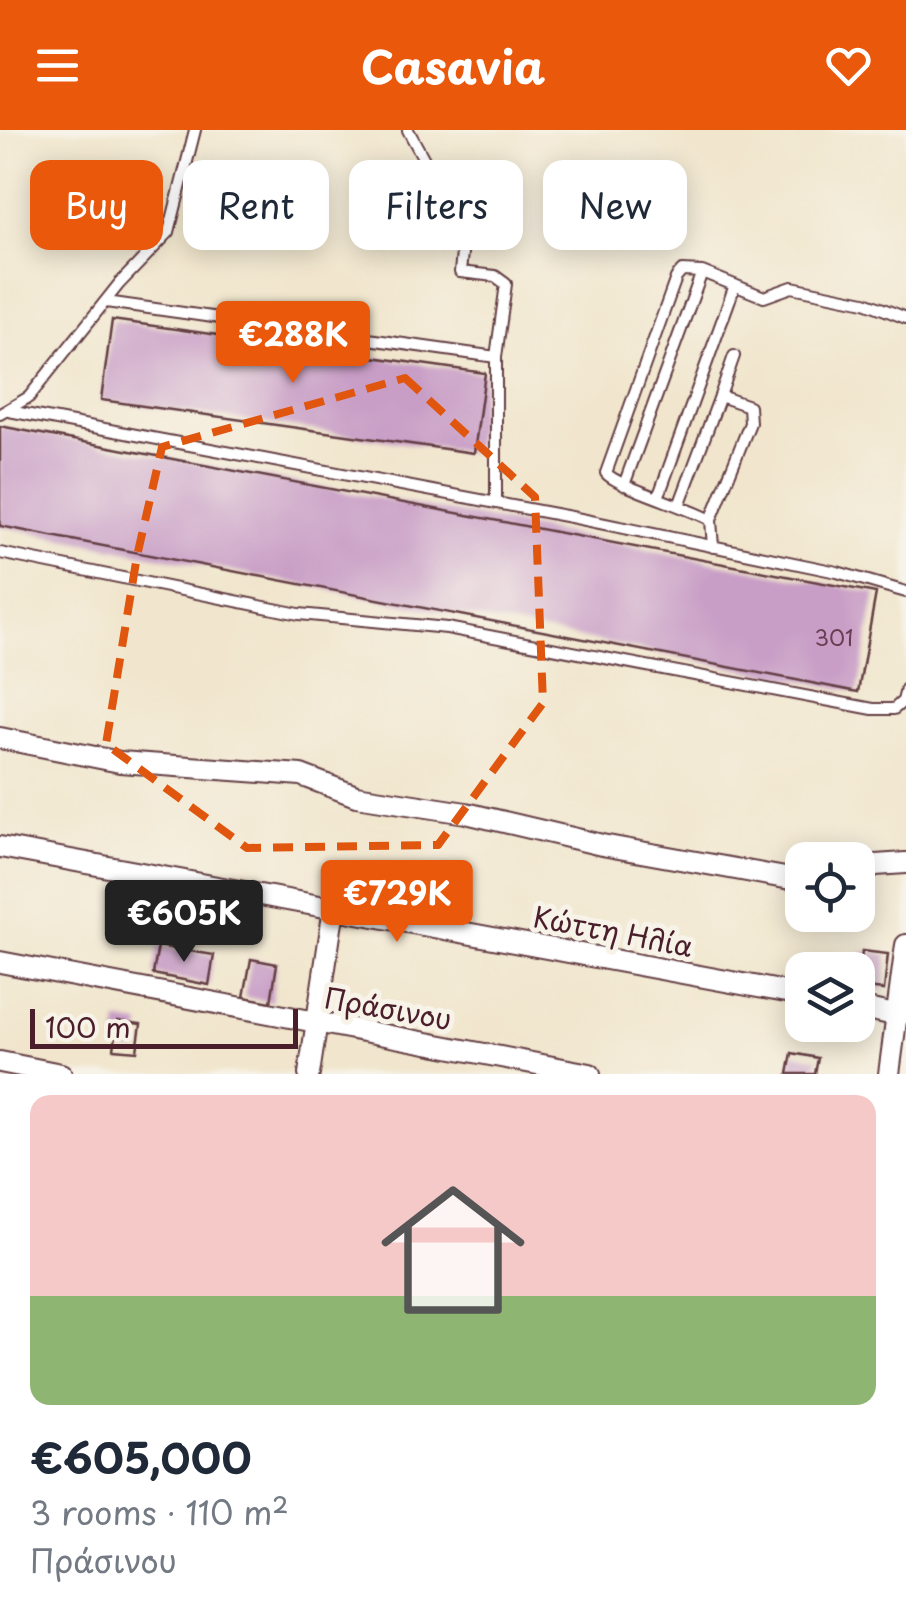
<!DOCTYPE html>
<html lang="en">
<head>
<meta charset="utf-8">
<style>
  body { margin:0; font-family:"Playpen Sans",sans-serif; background:#f6f6f7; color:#1f2937; height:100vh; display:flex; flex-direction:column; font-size:38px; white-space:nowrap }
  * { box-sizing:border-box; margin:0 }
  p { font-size:32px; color:#747a83 }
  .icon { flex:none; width:55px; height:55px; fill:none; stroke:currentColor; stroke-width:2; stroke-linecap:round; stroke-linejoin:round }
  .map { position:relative; height:944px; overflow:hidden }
  .drawer { display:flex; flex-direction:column; background:#fff; flex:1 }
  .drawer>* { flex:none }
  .banner { position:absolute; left:30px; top:30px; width:848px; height:90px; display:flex; gap:20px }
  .fabs { position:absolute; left:785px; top:712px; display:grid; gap:20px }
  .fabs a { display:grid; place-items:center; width:90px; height:90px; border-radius:20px; background:#fff; box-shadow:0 5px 25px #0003; font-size:50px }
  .scale { position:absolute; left:30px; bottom:25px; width:268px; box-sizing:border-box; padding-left:10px; border:5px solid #4a1f2b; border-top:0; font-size:28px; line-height:35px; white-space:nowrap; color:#4a1f2b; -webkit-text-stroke:8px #f7f3e8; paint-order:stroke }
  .price { position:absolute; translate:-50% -85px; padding:0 22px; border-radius:10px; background:#ea580c; color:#fff; font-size:32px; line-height:65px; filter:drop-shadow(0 2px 5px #0008) }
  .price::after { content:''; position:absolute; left:50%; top:60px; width:30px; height:22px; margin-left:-15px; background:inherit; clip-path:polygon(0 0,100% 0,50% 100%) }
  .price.on { background:#222; color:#fff }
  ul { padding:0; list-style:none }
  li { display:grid; align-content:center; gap:20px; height:530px; padding:0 30px }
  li+li { border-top:2px solid #e0e1e3 }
  li span { display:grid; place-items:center; height:310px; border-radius:20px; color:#555 }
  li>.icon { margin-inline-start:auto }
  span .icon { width:180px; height:180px; fill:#fffc; stroke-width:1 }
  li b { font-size:42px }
  .tag { padding:0 35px; border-radius:20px; background:#fff; box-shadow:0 5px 25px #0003; font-size:35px; line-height:90px }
  .tag.on { background:#ea580c; color:#fff }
  header { display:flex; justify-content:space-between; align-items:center; height:130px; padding:0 30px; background:#ea580c; color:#fff; font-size:45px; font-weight:700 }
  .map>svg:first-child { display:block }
  .building { fill:#c89dc6 }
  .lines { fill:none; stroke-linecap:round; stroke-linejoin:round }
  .lane-casing { stroke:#633d43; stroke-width:14 }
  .street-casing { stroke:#633d43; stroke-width:24 }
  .lane { stroke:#fff; stroke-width:10 }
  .street { stroke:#fff; stroke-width:20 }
  .marked { fill:none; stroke:#e0560e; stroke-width:8; stroke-dasharray:20 12; stroke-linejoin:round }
  .labels { text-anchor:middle; stroke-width:10; stroke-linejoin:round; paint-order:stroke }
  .number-label { font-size:22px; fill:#6a3e52 }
  .street-label { font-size:28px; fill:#4a1f2b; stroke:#f7f3e8 }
</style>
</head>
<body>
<header><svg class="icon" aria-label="menu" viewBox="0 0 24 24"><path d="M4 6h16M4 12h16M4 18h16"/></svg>Casavia<svg class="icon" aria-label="heart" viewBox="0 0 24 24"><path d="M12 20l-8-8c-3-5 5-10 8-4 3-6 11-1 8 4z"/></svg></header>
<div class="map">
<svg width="906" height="944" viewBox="0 0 906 944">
  <rect width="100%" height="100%" fill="#f7f3e8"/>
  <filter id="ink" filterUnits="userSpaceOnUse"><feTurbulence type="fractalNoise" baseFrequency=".01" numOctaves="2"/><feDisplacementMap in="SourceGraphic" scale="20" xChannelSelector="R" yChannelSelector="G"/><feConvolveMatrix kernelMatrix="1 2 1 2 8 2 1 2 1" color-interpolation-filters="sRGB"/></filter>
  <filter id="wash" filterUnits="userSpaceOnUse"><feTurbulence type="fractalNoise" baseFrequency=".0048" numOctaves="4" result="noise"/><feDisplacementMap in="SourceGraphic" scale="40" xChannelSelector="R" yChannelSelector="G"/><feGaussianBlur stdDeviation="2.25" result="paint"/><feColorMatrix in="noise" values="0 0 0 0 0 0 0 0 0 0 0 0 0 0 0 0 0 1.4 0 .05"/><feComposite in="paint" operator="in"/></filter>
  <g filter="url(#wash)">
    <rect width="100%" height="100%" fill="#f1e6cd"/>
    <g id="blocks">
      <path class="building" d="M112 190 485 243 474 323 101 270Z
        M0 296 876 463 858 562 0 396Z
        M158 816 214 825 209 855 153 844Z
        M862 821 888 824 884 860 858 857Z
        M251 829 277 834 271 872 244 867Z
        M118 891 141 894 137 921 114 919Z
        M792 923 818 928 815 944H788Z"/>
    </g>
  </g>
  <g filter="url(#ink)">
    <use href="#blocks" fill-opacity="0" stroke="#633d43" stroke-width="2.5"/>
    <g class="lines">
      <g class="lane-casing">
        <path id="lane" d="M408 0 426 33 449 47 467 75 460 142 495 146 506 154 496 227V372
          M106 172 496 227
          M720 266 734 226
          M9 281 571 387 837 442 906 462
          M0 284 29 267 119 154 169 102 195 0
          M624 355 702 142
          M659 365 735 155
          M680 373 720 266 749 276 750 293 711 390 713 417
          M711 390C688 377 616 356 606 343L676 148 682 141 702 142 764 167 792 157 865 172 906 188
          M0 423 299 484 447 498 873 579H894L903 571 906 559"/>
      </g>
      <g class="street-casing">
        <path id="street" d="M0 608 120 632 301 645 356 666 466 683 602 715 802 751
          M0 717 802 865
          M858 745 875 735 906 733
          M0 832 590 944
          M858 877 899 886
          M0 932 61 944
          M309 944 334 778
          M889 944 906 815"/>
      </g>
      <use href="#lane" class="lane"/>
      <use href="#street" class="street"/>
    </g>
  </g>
  <path class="marked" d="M405 248 535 367 543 573 438 715 247 718 106 614 137 426 162 317Z"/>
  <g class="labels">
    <g class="number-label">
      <text x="834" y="516">301</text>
    </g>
    <g class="street-label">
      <text transform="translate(613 802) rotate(11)" y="10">Κώττη Ηλία</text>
      <text transform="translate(388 879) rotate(10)" y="10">Πράσινου</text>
    </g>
  </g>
</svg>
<div class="fabs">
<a><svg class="icon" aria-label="locate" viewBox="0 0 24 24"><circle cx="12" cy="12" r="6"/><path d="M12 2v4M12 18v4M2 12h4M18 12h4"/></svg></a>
<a><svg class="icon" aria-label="layers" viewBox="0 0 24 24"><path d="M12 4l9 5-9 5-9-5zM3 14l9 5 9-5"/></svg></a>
</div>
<div class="scale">100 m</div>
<b class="price" style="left:293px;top:256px">€288K</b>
<b class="price" style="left:397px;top:815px">€729K</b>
<b class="price on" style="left:184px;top:835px">€605K</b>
<div class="banner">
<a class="tag on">Buy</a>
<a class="tag">Rent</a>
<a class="tag">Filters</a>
<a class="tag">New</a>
</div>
</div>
<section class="drawer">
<ul>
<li><span style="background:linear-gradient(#f6c9c9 65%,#8fb573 0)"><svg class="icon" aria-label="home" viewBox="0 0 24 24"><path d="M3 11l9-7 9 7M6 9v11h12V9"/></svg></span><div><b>€605,000</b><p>3 rooms · 110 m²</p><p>Πράσινου</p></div></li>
</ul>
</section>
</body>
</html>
